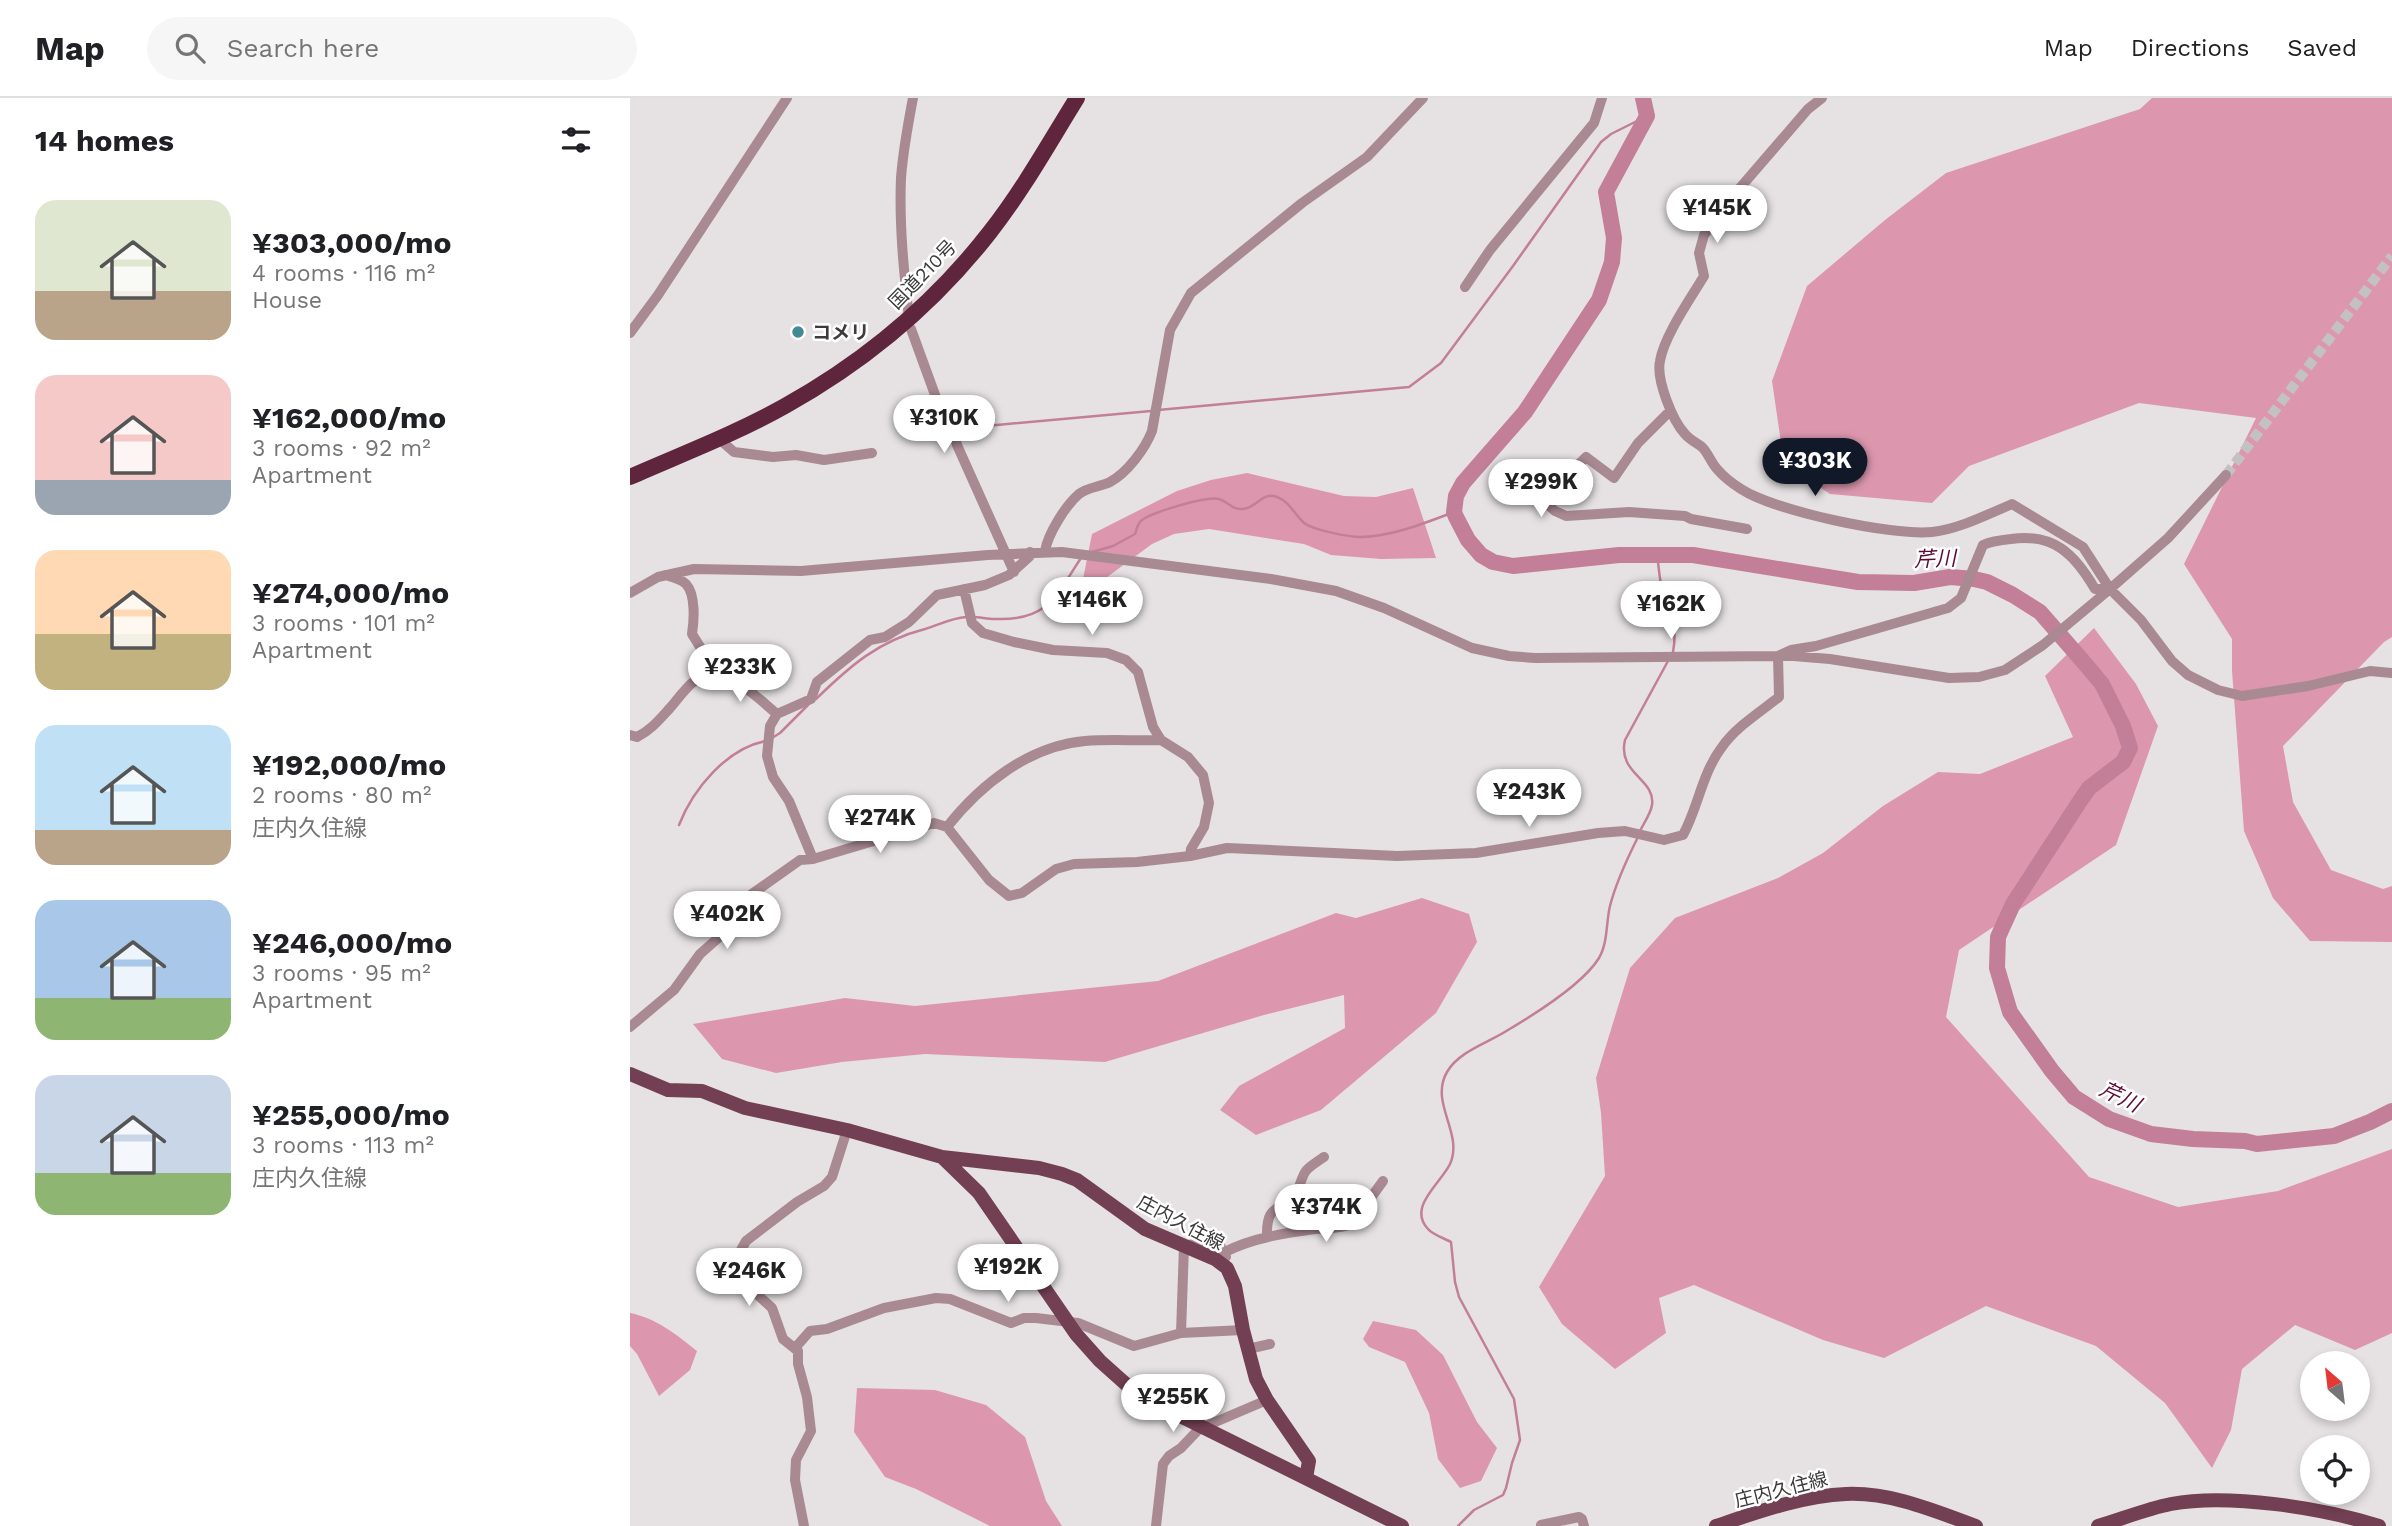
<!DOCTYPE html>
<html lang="en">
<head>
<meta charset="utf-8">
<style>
  body { margin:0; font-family:"Work Sans","Noto Sans JP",sans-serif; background:#f6f6f6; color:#202124; height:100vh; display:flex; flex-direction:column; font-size:26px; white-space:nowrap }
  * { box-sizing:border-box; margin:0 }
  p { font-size:23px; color:#757577 }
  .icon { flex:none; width:38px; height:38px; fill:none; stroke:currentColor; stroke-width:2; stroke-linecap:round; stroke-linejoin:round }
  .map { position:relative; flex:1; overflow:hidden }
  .panel { display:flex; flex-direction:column; background:#fff; width:630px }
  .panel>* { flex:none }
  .needle { width:46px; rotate:332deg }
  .controls { position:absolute; left:1670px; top:1253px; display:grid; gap:14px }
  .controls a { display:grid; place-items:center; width:70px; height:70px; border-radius:50%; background:#fff; box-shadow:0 4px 10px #0003; font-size:35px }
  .price { position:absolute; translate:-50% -60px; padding:0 16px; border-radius:24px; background:#fff; color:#222; font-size:23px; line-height:46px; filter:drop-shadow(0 2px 4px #0008) }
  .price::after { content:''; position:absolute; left:50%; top:42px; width:21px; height:16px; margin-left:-10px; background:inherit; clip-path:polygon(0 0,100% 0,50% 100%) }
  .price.active { background:#111827; color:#fff }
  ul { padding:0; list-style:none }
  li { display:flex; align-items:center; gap:21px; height:175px; padding:0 35px }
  li span { display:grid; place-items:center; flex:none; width:196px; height:140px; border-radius:21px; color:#555 }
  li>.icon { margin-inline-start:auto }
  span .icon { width:84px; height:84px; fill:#fffc; stroke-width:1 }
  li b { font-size:30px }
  h2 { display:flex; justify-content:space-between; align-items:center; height:84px; padding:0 35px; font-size:30px }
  header { display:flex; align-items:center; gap:42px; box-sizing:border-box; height:98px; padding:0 35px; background:#fff; border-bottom:2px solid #e0e0e0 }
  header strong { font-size:33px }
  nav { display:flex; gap:38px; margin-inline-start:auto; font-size:24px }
  .search { width:490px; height:63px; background:#f6f6f6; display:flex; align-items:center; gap:18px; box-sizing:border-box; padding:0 24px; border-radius:38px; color:#757577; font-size:26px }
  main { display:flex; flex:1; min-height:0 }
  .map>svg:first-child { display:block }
  .forest { fill:#dc97af }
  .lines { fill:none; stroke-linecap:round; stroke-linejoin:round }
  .stream { stroke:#c27f97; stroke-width:2.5 }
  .river { stroke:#c27f97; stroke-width:16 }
  .minor-tunnel { stroke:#c4c1c2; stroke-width:10; stroke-dasharray:10 5; stroke-linecap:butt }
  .minor { stroke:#a98a93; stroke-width:10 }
  .major { stroke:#734053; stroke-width:14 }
  .highway { stroke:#5f253d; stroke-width:16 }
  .poi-dot { fill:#448a94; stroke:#fff; stroke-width:2.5 }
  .labels { text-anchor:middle; stroke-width:5; stroke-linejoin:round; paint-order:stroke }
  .street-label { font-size:19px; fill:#3d3b3c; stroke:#fff }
  .poi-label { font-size:19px; font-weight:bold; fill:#3d3b3c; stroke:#fff; text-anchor:start }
  .water-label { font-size:21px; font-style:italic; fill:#5e0b34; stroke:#fff }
</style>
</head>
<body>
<header>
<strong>Map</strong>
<div class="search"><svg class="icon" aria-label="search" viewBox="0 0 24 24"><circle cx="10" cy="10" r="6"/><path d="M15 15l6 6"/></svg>Search here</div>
<nav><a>Map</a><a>Directions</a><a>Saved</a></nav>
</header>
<main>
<section class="panel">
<h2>14 homes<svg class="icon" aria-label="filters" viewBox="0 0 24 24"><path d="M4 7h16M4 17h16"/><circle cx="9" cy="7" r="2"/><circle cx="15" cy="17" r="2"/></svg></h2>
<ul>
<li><span style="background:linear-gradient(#dfe7d0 65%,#b9a48a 0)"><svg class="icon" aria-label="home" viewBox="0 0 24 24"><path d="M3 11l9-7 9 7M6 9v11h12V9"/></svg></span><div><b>¥303,000/mo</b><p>4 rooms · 116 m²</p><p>House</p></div></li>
<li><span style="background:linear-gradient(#f6c9c9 75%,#9aa5b1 0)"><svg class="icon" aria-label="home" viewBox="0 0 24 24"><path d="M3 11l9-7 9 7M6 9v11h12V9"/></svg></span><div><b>¥162,000/mo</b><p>3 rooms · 92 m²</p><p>Apartment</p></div></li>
<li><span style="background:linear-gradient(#ffd9b3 60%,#c2b280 0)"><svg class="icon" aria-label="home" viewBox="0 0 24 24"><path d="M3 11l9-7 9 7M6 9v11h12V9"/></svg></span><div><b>¥274,000/mo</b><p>3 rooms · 101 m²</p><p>Apartment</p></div></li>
<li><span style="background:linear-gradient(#bfe0f5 75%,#b9a48a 0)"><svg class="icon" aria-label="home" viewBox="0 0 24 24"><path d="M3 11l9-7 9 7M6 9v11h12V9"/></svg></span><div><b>¥192,000/mo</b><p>2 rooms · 80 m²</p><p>庄内久住線</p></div></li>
<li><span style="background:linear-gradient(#a9c7e8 70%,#8fb573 0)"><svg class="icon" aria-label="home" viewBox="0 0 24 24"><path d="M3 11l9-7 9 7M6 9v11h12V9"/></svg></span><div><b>¥246,000/mo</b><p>3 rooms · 95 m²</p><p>Apartment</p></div></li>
<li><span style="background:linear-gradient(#c9d6e8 70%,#8fb573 0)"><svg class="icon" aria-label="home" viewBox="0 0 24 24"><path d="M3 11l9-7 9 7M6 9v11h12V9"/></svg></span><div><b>¥255,000/mo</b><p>3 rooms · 113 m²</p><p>庄内久住線</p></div></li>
</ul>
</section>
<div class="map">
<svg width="1762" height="1428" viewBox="0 0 1762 1428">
  <rect width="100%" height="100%" fill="#e6e2e3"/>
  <path class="forest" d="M1522 0H1762V539L1754 544 1653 648 1663 704 1701 772 1753 791 1762 788V844L1680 843 1643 800 1614 733 1602 573V541L1554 466 1626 320 1509 305 1339 368 1302 405 1200 396 1154 365 1142 283 1177 188 1255 122 1316 75 1510 11Z
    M617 375 714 398 746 399 783 390 806 460 751 461 701 457 674 446 579 431 544 436 522 446 431 513 452 486 462 436 547 393 581 382Z
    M1464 530 1506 586 1528 628 1486 747 1329 852 1316 919 1459 1079 1548 1109 1648 1093 1762 1051V1235L1725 1252 1665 1227 1612 1271 1601 1332 1582 1370 1535 1305 1466 1248 1356 1208 1254 1260 1193 1242 1064 1187 1029 1200 1036 1235 985 1271 932 1226 909 1189 975 1078 971 1015 966 980 1000 870 1045 820 1148 780 1193 755 1253 708 1308 674 1350 676 1443 639 1415 578Z
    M792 800 839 816 847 844 806 915 691 1012 626 1037 590 1012 609 988 715 930 714 897 634 917 475 964 295 956 212 964 146 975 92 961 63 926 215 900 285 908 528 883 706 815 726 820Z
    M0 1215C26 1220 47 1237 67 1253L60 1272 29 1298 7 1256 0 1248Z
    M743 1223 786 1232 813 1257 847 1324 867 1350 851 1383 830 1390 808 1361 799 1315 775 1264 739 1249 733 1241Z
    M227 1290 305 1292 356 1307 395 1339 416 1403 432 1428H360L286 1391 255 1379 224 1334Z"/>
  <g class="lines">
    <path class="stream" d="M528 312 779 289 811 265 883 168 971 44 981 36 1017 18
      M326 326 356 328 521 313
      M273 329 319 326
      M462 454 483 448 505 436C507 431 507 426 512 422 523 414 576 398 589 401 599 404 602 412 613 411 626 410 633 393 647 399 659 403 665 417 674 425 683 432 719 439 731 439 763 438 795 425 824 414
      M1027 457C1029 468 1029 480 1032 490 1040 514 1048 527 1043 554
      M343 519C350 519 357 521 365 521 418 523 425 499 451 460
      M186 601C220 568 248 543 295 531 309 527 321 520 336 519
      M142 640 150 635 178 607
      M49 727C63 691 97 650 136 643
      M1010 733C1014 725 1021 715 1022 707 1026 681 987 676 995 642L1038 563
      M828 1428 844 1412 873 1397 876 1390 882 1365 890 1342 884 1301 829 1199 825 1184 821 1144C814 1140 803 1137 798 1131 777 1109 811 1085 820 1066 834 1035 799 1005 817 974 829 953 858 945 878 932 905 916 953 886 969 860 978 845 976 824 980 808 986 784 997 761 1008 739"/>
    <path class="river" d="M1013 0 1017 18 976 94 984 140 982 164 969 202 895 314 833 385 826 398 824 414 826 419 838 442 851 457 863 464 883 468 989 457H1063L1228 484 1284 485 1320 479 1344 481 1357 484 1383 497 1410 514 1457 568 1472 586 1493 628 1500 650 1493 664 1459 690 1450 703 1383 806 1368 839 1367 870 1380 914 1422 973 1444 999 1479 1021 1521 1036 1563 1041 1615 1043 1627 1046 1704 1038 1740 1024 1762 1013"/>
    <path class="minor-tunnel" d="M1596 377 1762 158"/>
    <path class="minor" d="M1192 0 1178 11 1103 98 1074 137 1069 155 1074 178C1061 200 1034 238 1030 263 1026 281 1042 322 1055 336 1060 342 1067 345 1072 349 1078 355 1081 364 1087 371 1093 378 1103 386 1111 391 1145 413 1262 438 1302 434 1329 431 1356 417 1382 406L1453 449 1480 491 1511 522 1542 563 1558 577 1588 592 1612 598 1678 588 1740 573 1762 575
      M835 189 860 152 964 25 972 0
      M279 221C274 174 269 127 271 80 273 53 278 26 283 0
      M275 224 281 231 308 305 322 317 323 333 327 347 384 474
      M0 235 28 197 157 0
      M1040 313 1008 345 984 380 956 359 918 397V407L925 413 936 418 999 414 1055 418 1061 421 1117 431
      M88 340 104 354 143 359 166 357 194 362 242 355
      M415 453C418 436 435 408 449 396 458 389 470 389 480 384 497 375 515 351 522 333L540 232 561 195 672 105 737 59 793 0
      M35 477C42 479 51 481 56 486 66 497 64 523 62 536L84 571 85 576
      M334 491 342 525 353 535 384 544 423 552 477 555 496 562 508 574 523 629 531 642 558 659 573 677 579 705 574 729 561 751 560 758
      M0 495 28 479 64 471 171 473 358 457 432 454 641 481 706 493 754 510 842 550 879 558 905 560 1163 558 1200 561 1319 580 1349 579 1375 572 1413 547 1480 491 1538 440 1596 377
      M0 637 7 639C21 632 29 622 40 610 47 602 54 592 62 585 93 562 124 597 147 616
      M317 729C351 686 399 648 455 643 481 641 506 643 531 642
      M183 761 159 703 143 679 137 658 140 628 147 616 181 601 187 584 240 542 255 539 279 524 307 497 355 487 379 477 400 458V454
      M0 929 44 892 70 856 95 834 102 810 170 762 183 761 304 725 317 729 359 782 379 798 392 795 426 771 444 766 507 764 560 758 597 750 767 758 846 755 968 735 995 733 1034 742 1053 737C1068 710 1072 675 1092 649 1106 629 1130 614 1149 599L1148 558 1161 552 1186 548 1318 510 1331 500 1353 447C1362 443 1371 442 1381 441 1423 435 1444 455 1465 491H1480
      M637 1139C636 1107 647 1114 667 1095 675 1071 673 1073 694 1059
      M595 1154C622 1140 655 1135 685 1131 697 1130 711 1131 722 1126L753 1083
      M551 1235 554 1148 581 1143 590 1147 596 1159
      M165 1250 180 1233 197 1231 254 1210 306 1200 320 1201 381 1225 394 1220H406L448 1225 504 1248 551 1235 613 1232
      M618 1251 640 1246
      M911 1427 949 1419 952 1421 954 1428
      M174 1428 165 1382 166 1362 181 1333 177 1299 168 1266V1253L153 1241 142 1210 116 1186 110 1164V1154L116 1143 167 1104 194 1088 202 1079 217 1032
      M526 1428 533 1366 539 1358 551 1350 569 1331 637 1302"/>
    <path class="major" d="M0 976 38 992 72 993 115 1010 217 1032 312 1059 349 1095 446 1236 470 1263 498 1288 530 1308 772 1428
      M312 1059 409 1070 432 1076 447 1082 515 1131 585 1161 597 1170 605 1188 613 1232 626 1281 637 1302 679 1363 676 1380
      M1086 1428C1128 1414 1172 1398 1216 1396 1261 1394 1305 1413 1346 1428
      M1468 1428C1492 1421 1516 1411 1541 1406 1598 1395 1693 1410 1749 1428"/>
    <path class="highway" d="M0 379C52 356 105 336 155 308 234 264 304 206 360 134 393 92 419 45 447 0"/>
  </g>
  <circle class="poi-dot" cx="168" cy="234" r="7"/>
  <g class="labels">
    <g class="street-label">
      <text transform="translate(292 176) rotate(-46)" y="7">国道210号</text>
      <text transform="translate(551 1124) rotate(28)" y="7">庄内久住線</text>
      <text transform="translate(1151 1391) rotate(-14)" y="7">庄内久住線</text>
    </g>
    <g class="poi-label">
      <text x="182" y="241">コメリ</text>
    </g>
    <g class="water-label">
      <text transform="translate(1305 461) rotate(-2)" y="7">芹川</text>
      <text transform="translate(1490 999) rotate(26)" y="7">芹川</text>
    </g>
  </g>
</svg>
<div class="controls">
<a><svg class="needle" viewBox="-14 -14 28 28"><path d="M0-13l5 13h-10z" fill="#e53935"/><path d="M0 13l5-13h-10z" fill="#757577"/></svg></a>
<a><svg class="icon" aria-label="locate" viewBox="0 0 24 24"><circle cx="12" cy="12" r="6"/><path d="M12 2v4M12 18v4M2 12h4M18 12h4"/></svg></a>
</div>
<b class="price" style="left:1087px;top:147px">¥145K</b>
<b class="price" style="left:314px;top:357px">¥310K</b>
<b class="price active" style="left:1185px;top:400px">¥303K</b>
<b class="price" style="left:911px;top:421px">¥299K</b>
<b class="price" style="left:462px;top:539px">¥146K</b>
<b class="price" style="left:1041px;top:543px">¥162K</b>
<b class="price" style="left:110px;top:606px">¥233K</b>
<b class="price" style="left:899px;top:731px">¥243K</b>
<b class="price" style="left:250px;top:757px">¥274K</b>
<b class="price" style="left:97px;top:853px">¥402K</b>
<b class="price" style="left:696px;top:1146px">¥374K</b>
<b class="price" style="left:378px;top:1206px">¥192K</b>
<b class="price" style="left:119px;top:1210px">¥246K</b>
<b class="price" style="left:543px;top:1336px">¥255K</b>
</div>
</main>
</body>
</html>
